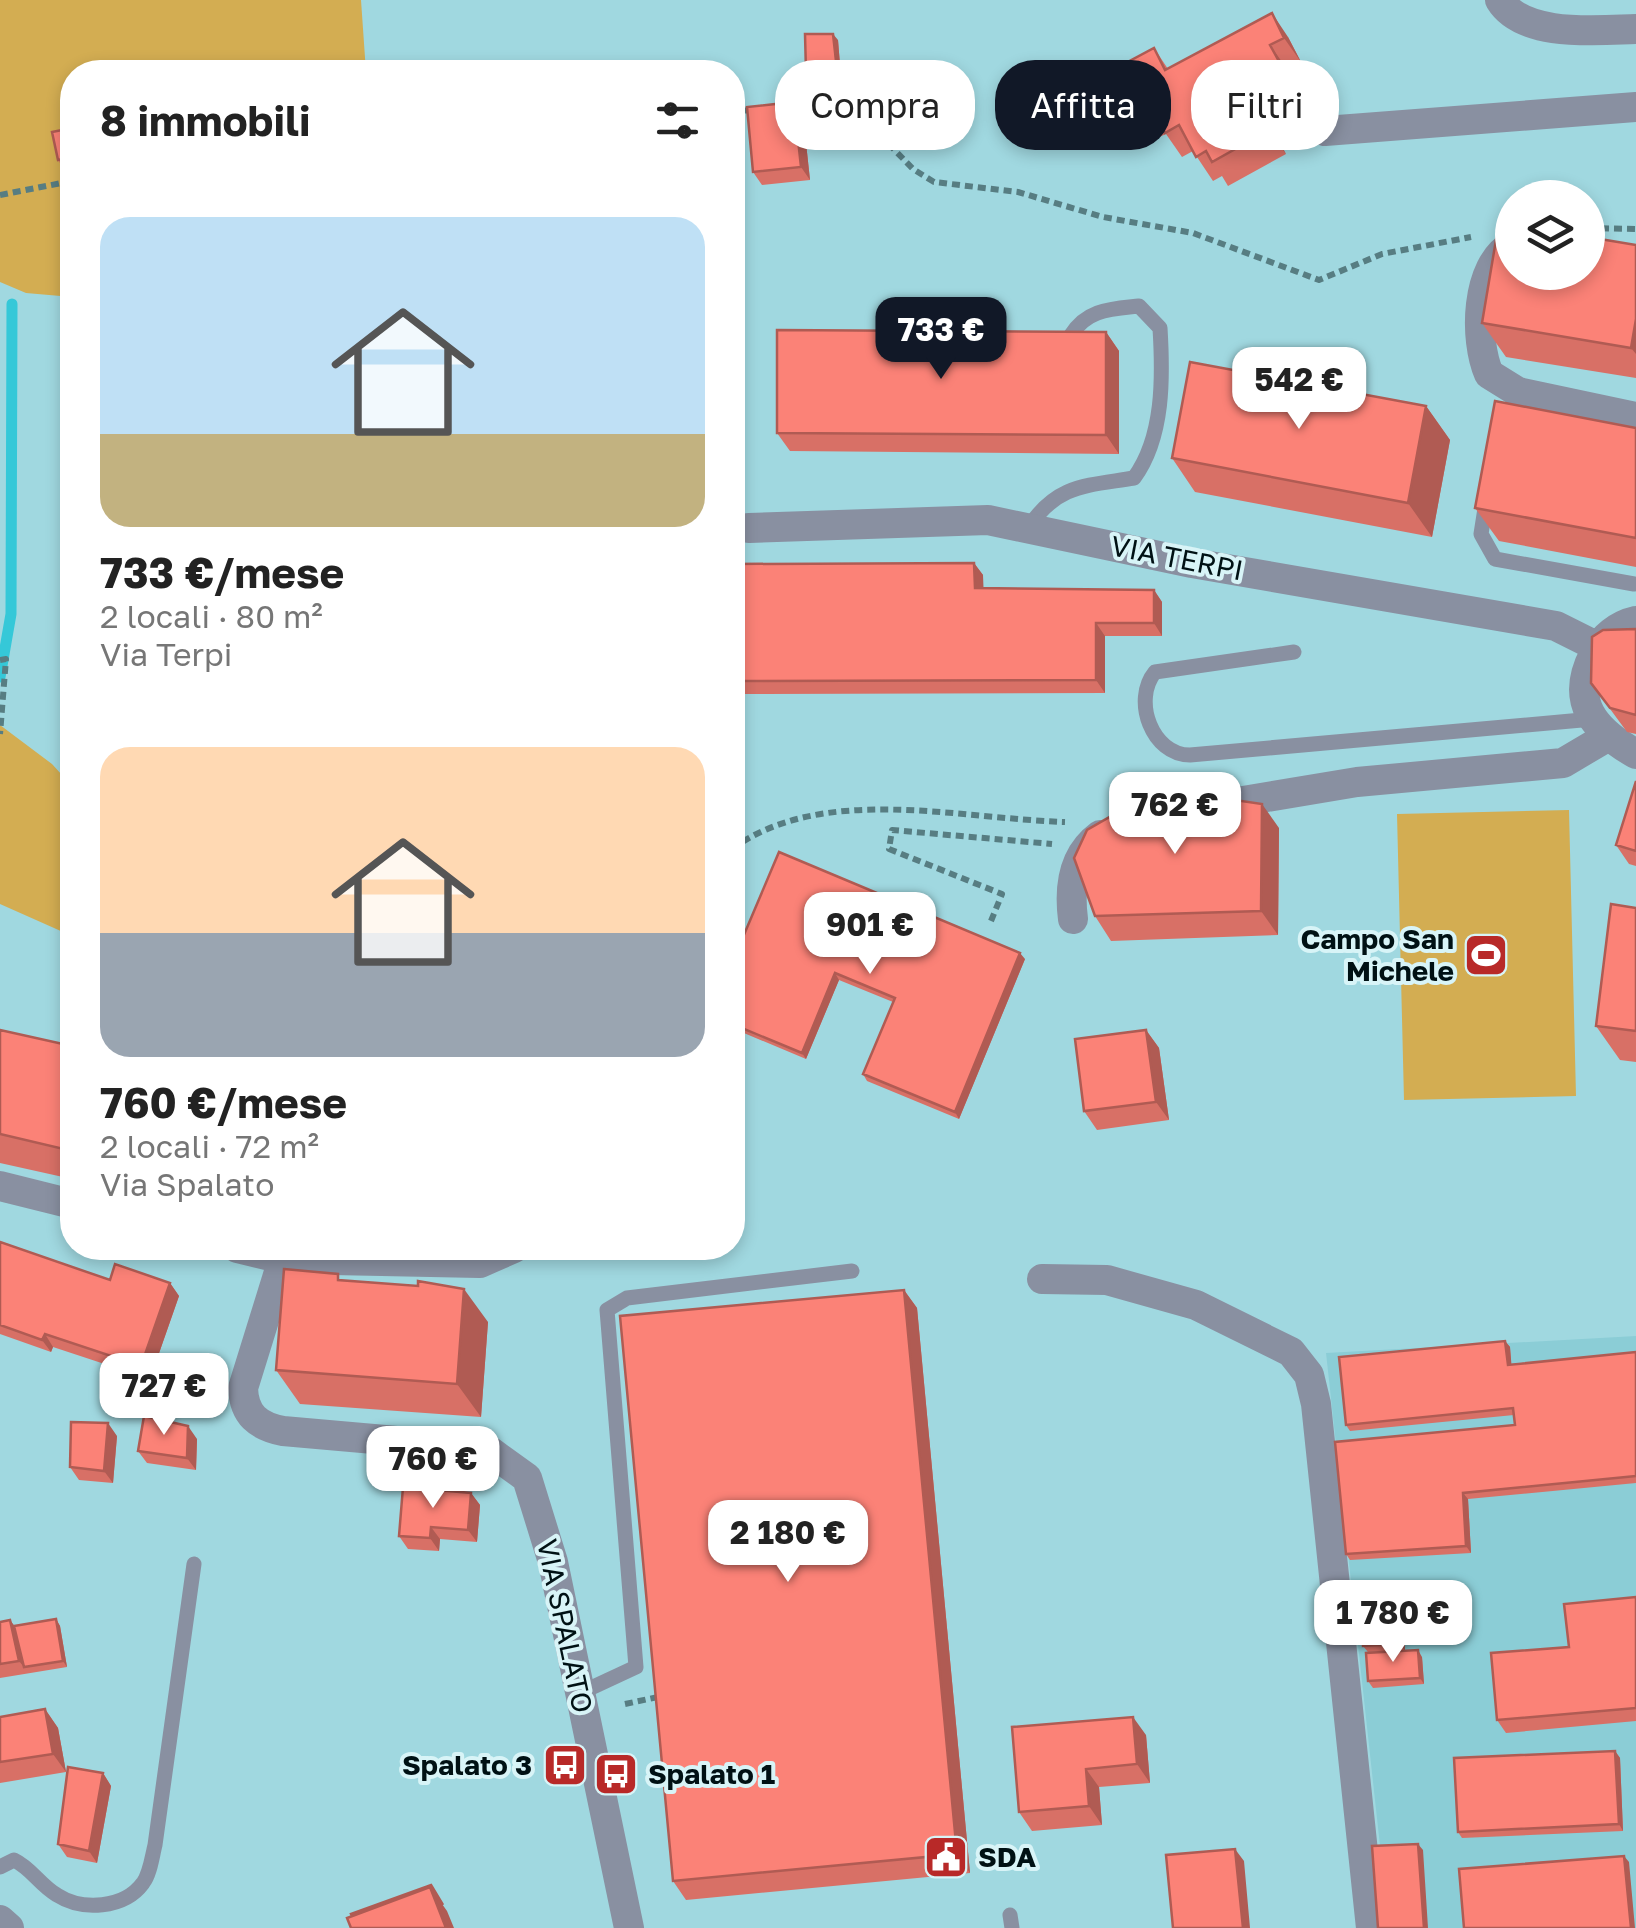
<!DOCTYPE html>
<html lang="it">
<head>
<meta charset="utf-8">
<style>
  body { margin:0; font-family:"Golos Text",sans-serif; background:#f6f6f6; color:#222; height:100vh; display:flex; flex-direction:column; font-size:38px; white-space:nowrap }
  * { box-sizing:border-box; margin:0 }
  p { font-size:32px; color:#767676 }
  .icon { flex:none; width:55px; height:55px; fill:none; stroke:currentColor; stroke-width:2; stroke-linecap:round; stroke-linejoin:round }
  .map { position:relative; flex:1; overflow:hidden }
  .drawer { position:absolute; left:60px; top:60px; width:685px; height:1200px; display:flex; flex-direction:column; background:#fff; border-radius:40px; box-shadow:0 5px 15px #0003 }
  .drawer>* { flex:none }
  .hud { position:absolute; left:775px; top:60px; width:710px; height:90px; display:flex; gap:20px }
  .tools { position:absolute; left:1495px; top:180px; display:grid; gap:20px }
  .tools a { display:grid; place-items:center; width:110px; height:110px; border-radius:50%; background:#fff; box-shadow:0 5px 15px #0003; font-size:50px }
  .price { position:absolute; translate:-50% -85px; padding:0 22px; border-radius:20px; background:#fff; color:#222; font-size:32px; line-height:65px; filter:drop-shadow(0 2px 5px #0008) }
  .price::after { content:''; position:absolute; left:50%; top:60px; width:30px; height:22px; margin-left:-15px; background:inherit; clip-path:polygon(0 0,100% 0,50% 100%) }
  .price.selected { background:#111827; color:#fff }
  ul { padding:0; list-style:none }
  li { display:grid; align-content:center; gap:20px; height:530px; padding:0 40px }
  li span { display:grid; place-items:center; height:310px; border-radius:30px; color:#555 }
  li>.icon { margin-inline-start:auto }
  span .icon { width:180px; height:180px; fill:#fffc; stroke-width:1 }
  li b { font-size:42px }
  h2 { display:flex; justify-content:space-between; align-items:center; height:120px; padding:0 40px; font-size:42px }
  .tag { padding:0 35px; border-radius:40px; background:#fff; box-shadow:0 5px 15px #0003; font-size:35px; line-height:90px }
  .tag.selected { background:#111827; color:#fff }
  .map>svg:first-child { display:block }
  .built { fill:#8bcdd6 }
  .green { fill:#d3ad52 }
  .lines { fill:none; stroke-linecap:round; stroke-linejoin:round }
  .stream { stroke:#35c8d8; stroke-width:11 }
  .path { stroke:#577d82; stroke-width:6; stroke-dasharray:8 5; stroke-linecap:butt }
  .lane { stroke:#8990a1; stroke-width:15 }
  .street { stroke:#8990a1; stroke-width:30 }
  .wall { fill:#d87066 }
  .shaded-wall { fill:#b05b53 }
  .building { fill:#fb8277; stroke:#b05b53; stroke-width:2.5 }
  .labels { text-anchor:middle; stroke-width:8; stroke-linejoin:round; paint-order:stroke }
  .street-label { font-size:28px; fill:#001114; stroke:#d8f4f7 }
  .poi-label { font-size:28px; font-weight:bold; fill:#001114; stroke:#d8f4f7; text-anchor:end }
</style>
</head>
<body>
<div class="map">
<svg width="1636" height="1928" viewBox="0 0 1636 1928">
  <rect width="100%" height="100%" fill="#a0d8e0"/>
  <path class="built" d="M1636 1336V1928H1389L1326 1353Z"/>
  <path class="green" d="M0 0H361L366 72H72V297L26 293 0 282Z
    M0 725 52 764 72 786V936L0 904Z
    M1569 810 1576 1096 1404 1100 1397 814Z"/>
  <g class="lines">
    <path class="stream" d="M0 677 11 614 12 304"/>
    <path class="path" d="M793 109 851 119 883 138 913 169 934 182 1018 192 1103 217 1193 233 1319 280 1382 254 1471 237
      M732 111 756 110
      M0 195 72 181
      M1588 228 1636 229
      M0 660 6 659 0 734
      M732 849C822 783 961 819 1065 822
      M732 911 744 890
      M991 921 1002 894 889 849 892 830 1052 844
      M625 1704 658 1697"/>
    <path class="lane" d="M1486 502 1481 534 1495 559 1634 584
      M1028 528C1057 484 1086 486 1134 478 1164 437 1163 377 1160 328L1139 306C1111 309 1087 309 1071 335
      M1294 652 1155 672C1132 700 1152 755 1190 755L1593 719
      M578 1694 636 1667 607 1310 627 1298 852 1271
      M0 1867 14 1860C31 1868 40 1885 57 1895 82 1911 124 1909 143 1883 150 1874 152 1857 155 1845L194 1564
      M1010 1915 1012 1928"/>
    <path class="street" d="M1500 0C1523 38 1597 30 1636 29
      M1325 131 1636 107
      M1512 245C1475 265 1474 340 1489 374L1518 392 1636 417
      M749 528 988 520 1192 563 1556 626 1598 647
      M1636 621C1618 625 1603 637 1594 654 1569 702 1594 730 1636 754
      M1201 808 1357 782 1563 763 1607 737
      M1073 919C1069 888 1073 855 1100 835
      M0 1186 72 1204
      M237 1248 283 1259 480 1263 514 1248
      M283 1259 243 1388C244 1415 258 1426 283 1431L487 1449 527 1478 553 1562 629 1928
      M1042 1279 1107 1280 1196 1305 1291 1352 1309 1375 1316 1404 1371 1928
      M0 1920 9 1928"/>
  </g>
  <path class="wall" d="M1288 37 1301 62 1287 69 1299 91 1287 98 1298 121 1275 134 1286 154 1228 186 1222 176 1213 181 1193 151 1182 157 1166 134 1157 138 1147 123 1142 126 1125 102 1154 48 1168 69Z
    M838 40 841 77 810 79 806 72Z
    M794 102 803 115 810 180 762 185 753 172Z
    M72 128V171L66 172 58 160Z
    M1636 245V378L1506 357 1482 323Z
    M1106 332 1119 351V454L790 451 777 433Z
    M1426 406 1450 440 1432 537 1195 492 1172 458Z
    M1636 428V567L1499 541 1475 508Z
    M974 563 983 575V588L1154 590 1162 602V636H1105V693L732 694V564Z
    M1636 629V734L1627 732 1591 683Z
    M1636 781V866L1629 864 1616 845Z
    M1279 828 1278 935 1111 941 1095 916Z
    M1636 908V1062L1620 1060 1596 1026Z
    M1025 959 959 1119 867 1081 863 1074 893 1002 839 980 806 1059 732 1028V963Z
    M0 1030 72 1046V1179L0 1163Z
    M1146 1030 1159 1048 1169 1120 1097 1130 1084 1111Z
    M0 1242 110 1280 170 1283 179 1296 150 1379 53 1347 51 1352 0 1334Z
    M343 1281 488 1322 481 1417 300 1404 276 1370Z
    M904 1290 917 1308 970 1873 686 1900 673 1881Z
    M1505 1341 1510 1347 1511 1364 1636 1352V1483L1468 1499 1471 1553 1350 1560 1346 1554 1515 1425 1514 1415 1350 1431 1346 1425Z
    M117 1436 113 1483 79 1480 70 1467Z
    M197 1439 196 1470 147 1463 138 1451Z
    M471 1493 480 1505 477 1542 440 1539 439 1551 408 1549 399 1536Z
    M1636 1597V1721L1506 1733 1497 1720 1569 1647Z
    M1399 1617 1403 1624 1405 1651 1368 1652 1363 1646Z
    M56 1619 60 1626 67 1667 0 1678V1622L10 1620 14 1626Z
    M1422 1657 1424 1684 1373 1688 1368 1681Z
    M45 1709 58 1728 66 1772 0 1783V1717Z
    M1012 1727 1146 1735 1150 1783 1099 1787 1102 1825 1032 1831 1019 1812Z
    M1615 1751 1620 1758 1623 1831 1462 1838 1458 1832Z
    M103 1773 111 1786 97 1863 67 1857 58 1844Z"/>
  <path class="shaded-wall" d="M1272 13 1288 37 1301 62 1284 38Z
    M833 34 838 40 841 77 837 70Z
    M1270 45 1287 69 1299 91 1282 67Z
    M1270 74 1287 98 1298 121 1282 97Z
    M794 102 803 115 810 180 801 167Z
    M1258 110 1275 134 1286 154 1269 130Z
    M1636 319V354L1631 348Z
    M1106 332 1119 351V454L1106 435Z
    M1426 406 1450 440 1432 537 1408 503Z
    M974 563 983 575 984 601 975 588Z
    M1154 590 1162 602V636L1154 623Z
    M1096 623 1105 636V693L1096 680Z
    M1262 804 1279 828 1278 935 1261 911Z
    M1020 953 1025 959 959 1119 955 1112Z
    M835 973 839 980 806 1059 802 1053Z
    M1146 1030 1159 1048 1169 1120 1156 1102Z
    M170 1283 179 1296 150 1379 141 1366Z
    M464 1289 488 1322 481 1417 457 1384Z
    M904 1290 917 1308 970 1873 957 1854Z
    M45 1334 53 1347 51 1352 42 1340Z
    M1505 1341 1510 1347 1512 1371 1508 1365Z
    M108 1423 117 1436 113 1483 104 1471Z
    M188 1426 197 1439 196 1470 187 1458Z
    M471 1493 480 1505 477 1542 468 1530Z
    M1463 1493 1468 1499 1471 1553 1466 1546Z
    M431 1527 440 1539 439 1551 430 1538Z
    M1399 1617 1403 1624 1405 1651 1400 1644Z
    M56 1619 60 1626 67 1667 63 1661Z
    M10 1620 19 1632 24 1667 19 1661Z
    M1418 1650 1422 1657 1424 1684 1420 1678Z
    M45 1709 58 1728 66 1772 53 1754Z
    M1133 1717 1146 1735 1150 1783 1137 1764Z
    M1615 1751 1620 1758 1623 1831 1619 1824Z
    M1086 1769 1099 1787 1102 1825 1089 1806Z
    M103 1773 111 1786 97 1863 89 1851Z
    M1418 1844 1423 1850 1428 1928H1424Z
    M1235 1849 1244 1861 1250 1928H1243Z
    M1624 1856 1629 1862 1635 1928H1631Z
    M430 1887 447 1911 454 1928H446Z"/>
  <path class="building" d="M1272 13 1284 38 1270 45 1282 67 1270 74 1282 97 1258 110 1269 130 1212 162 1206 151 1196 157 1179 125 1165 133 1151 109 1140 114 1132 98 1125 102 1109 72 1154 48 1165 70Z
    M805 34H833L837 70 806 72Z
    M794 102 801 167 753 172 747 107Z
    M72 128V157L58 160 52 132Z
    M1499 222 1512 224V272H1588V237L1636 245V319L1631 348 1482 323Z
    M777 330 1106 332V435L777 433Z
    M1190 362 1426 406 1408 503 1172 458Z
    M1495 401 1636 428V538L1475 508Z
    M974 563 975 588 1154 590V623H1096V680L732 681V564Z
    M1636 629V715L1610 708 1591 683 1592 637 1603 630Z
    M1636 781V851L1616 845Z
    M1181 792 1262 804 1261 911 1095 916 1074 858 1087 830 1141 799Z
    M779 852 1020 953 955 1112 863 1074 895 998 835 973 802 1053 732 1024V963Z
    M1611 904 1636 908V1031L1596 1026Z
    M0 1030 72 1046V1151L0 1134Z
    M1146 1030 1156 1102 1084 1111 1075 1039Z
    M0 1242 110 1280 115 1264 170 1283 141 1366 45 1334 42 1340 0 1325Z
    M284 1269 338 1274V1280L418 1286V1281L464 1289 457 1384 276 1370Z
    M904 1290 957 1854 673 1881 620 1316Z
    M1505 1341 1508 1365 1636 1352V1476L1463 1493 1466 1546 1346 1554 1335 1442 1515 1425 1513 1408 1346 1425 1339 1357Z
    M144 1416 188 1426 187 1458 138 1451Z
    M71 1422 108 1423 104 1471 70 1467Z
    M403 1487 471 1493 468 1530 431 1527 430 1538 399 1536Z
    M1636 1597V1708L1497 1720 1491 1653 1569 1647 1564 1604Z
    M1399 1617 1400 1644 1363 1646 1362 1619Z
    M56 1619 63 1661 24 1667 14 1626Z
    M10 1620 19 1661 0 1664V1622Z
    M1418 1650 1420 1678 1368 1681 1366 1653Z
    M45 1709 53 1754 0 1762V1717Z
    M1133 1717 1137 1764 1086 1769 1089 1806 1019 1812 1012 1727Z
    M1615 1751 1619 1824 1458 1832 1454 1758Z
    M68 1767 103 1773 89 1851 58 1844Z
    M1418 1844 1424 1928H1378L1372 1846Z
    M1235 1849 1243 1928H1173L1166 1855Z
    M1624 1856 1631 1928H1464L1459 1869Z
    M431 1885 443 1905 430 1887 352 1916 351 1914Z
    M430 1887 446 1928H351L347 1918Z"/>
  <defs>
    <g id="stadium-square" transform="scale(2.25)"><rect x="-9" y="-9" width="18" height="18" rx="4" fill="#b82928" stroke="#d8f4f7"/><path d="M0-5a6.5 5 0 1 0 0 10a6.5 5 0 1 0 0-10ZM-3.5-1.8h7v3.6h-7Z" fill="#fff"/></g>
    <g id="bus-square" transform="scale(2.25)"><rect x="-9" y="-9" width="18" height="18" rx="4" fill="#b82928" stroke="#d8f4f7"/><path d="M-5-6H5V4H4V6H2V4H-2V6H-4V4H-5ZM-3.5-4V0h7V-4ZM-3.5 1.2v1.5H-2V1.2ZM2 1.2v1.5H3.5V1.2Z" fill="#fff"/></g>
    <g id="civic-square" transform="scale(2.25)"><rect x="-9" y="-9" width="18" height="18" rx="4" fill="#b82928" stroke="#d8f4f7"/><path d="M-.6-6.5H3V-4.5H.6V-3L4-1V1h2V6H-6V1h2V-1L-.6-3ZM-1.2 2.5V6h2.4V2.5Z" fill="#fff"/></g>
  </defs>
  <g fill-rule="evenodd">
    <use href="#stadium-square" x="1486" y="955"/>
    <use href="#bus-square" x="565" y="1765"/>
    <use href="#bus-square" x="616" y="1774"/>
    <use href="#civic-square" x="946" y="1857"/>
  </g>
  <g class="labels">
    <g class="street-label">
      <text transform="translate(1177 558) rotate(11)" y="10">VIA TERPI</text>
      <text transform="translate(565 1626) rotate(78)" y="10">VIA SPALATO</text>
    </g>
    <g class="poi-label">
      <text x="1454" y="949">Campo San<tspan x="1454" dy="32">Michele</tspan></text>
      <text x="532" y="1775">Spalato 3</text>
      <text x="648" y="1784" text-anchor="start">Spalato 1</text>
      <text x="978" y="1867" text-anchor="start">SDA</text>
    </g>
  </g>
</svg>
<div class="tools">
<a><svg class="icon" aria-label="layers" viewBox="0 0 24 24"><path d="M12 4l9 5-9 5-9-5zM3 14l9 5 9-5"/></svg></a>
</div>
<b class="price selected" style="left:941px;top:382px">733 €</b>
<b class="price" style="left:1299px;top:432px">542 €</b>
<b class="price" style="left:1175px;top:857px">762 €</b>
<b class="price" style="left:870px;top:977px">901 €</b>
<b class="price" style="left:164px;top:1438px">727 €</b>
<b class="price" style="left:433px;top:1511px">760 €</b>
<b class="price" style="left:788px;top:1585px">2 180 €</b>
<b class="price" style="left:1393px;top:1665px">1 780 €</b>
<div class="hud">
<a class="tag">Compra</a>
<a class="tag selected">Affitta</a>
<a class="tag">Filtri</a>
</div>
<section class="drawer">
<h2>8 immobili<svg class="icon" aria-label="filters" viewBox="0 0 24 24"><path d="M4 7h16M4 17h16"/><circle cx="9" cy="7" r="2"/><circle cx="15" cy="17" r="2"/></svg></h2>
<ul>
<li><span style="background:linear-gradient(#bfe0f5 70%,#c2b280 0)"><svg class="icon" aria-label="home" viewBox="0 0 24 24"><path d="M3 11l9-7 9 7M6 9v11h12V9"/></svg></span><div><b>733 €/mese</b><p>2 locali · 80 m²</p><p>Via Terpi</p></div></li>
<li><span style="background:linear-gradient(#ffd9b3 60%,#9aa5b1 0)"><svg class="icon" aria-label="home" viewBox="0 0 24 24"><path d="M3 11l9-7 9 7M6 9v11h12V9"/></svg></span><div><b>760 €/mese</b><p>2 locali · 72 m²</p><p>Via Spalato</p></div></li>
</ul>
</section>
</div>
</body>
</html>
